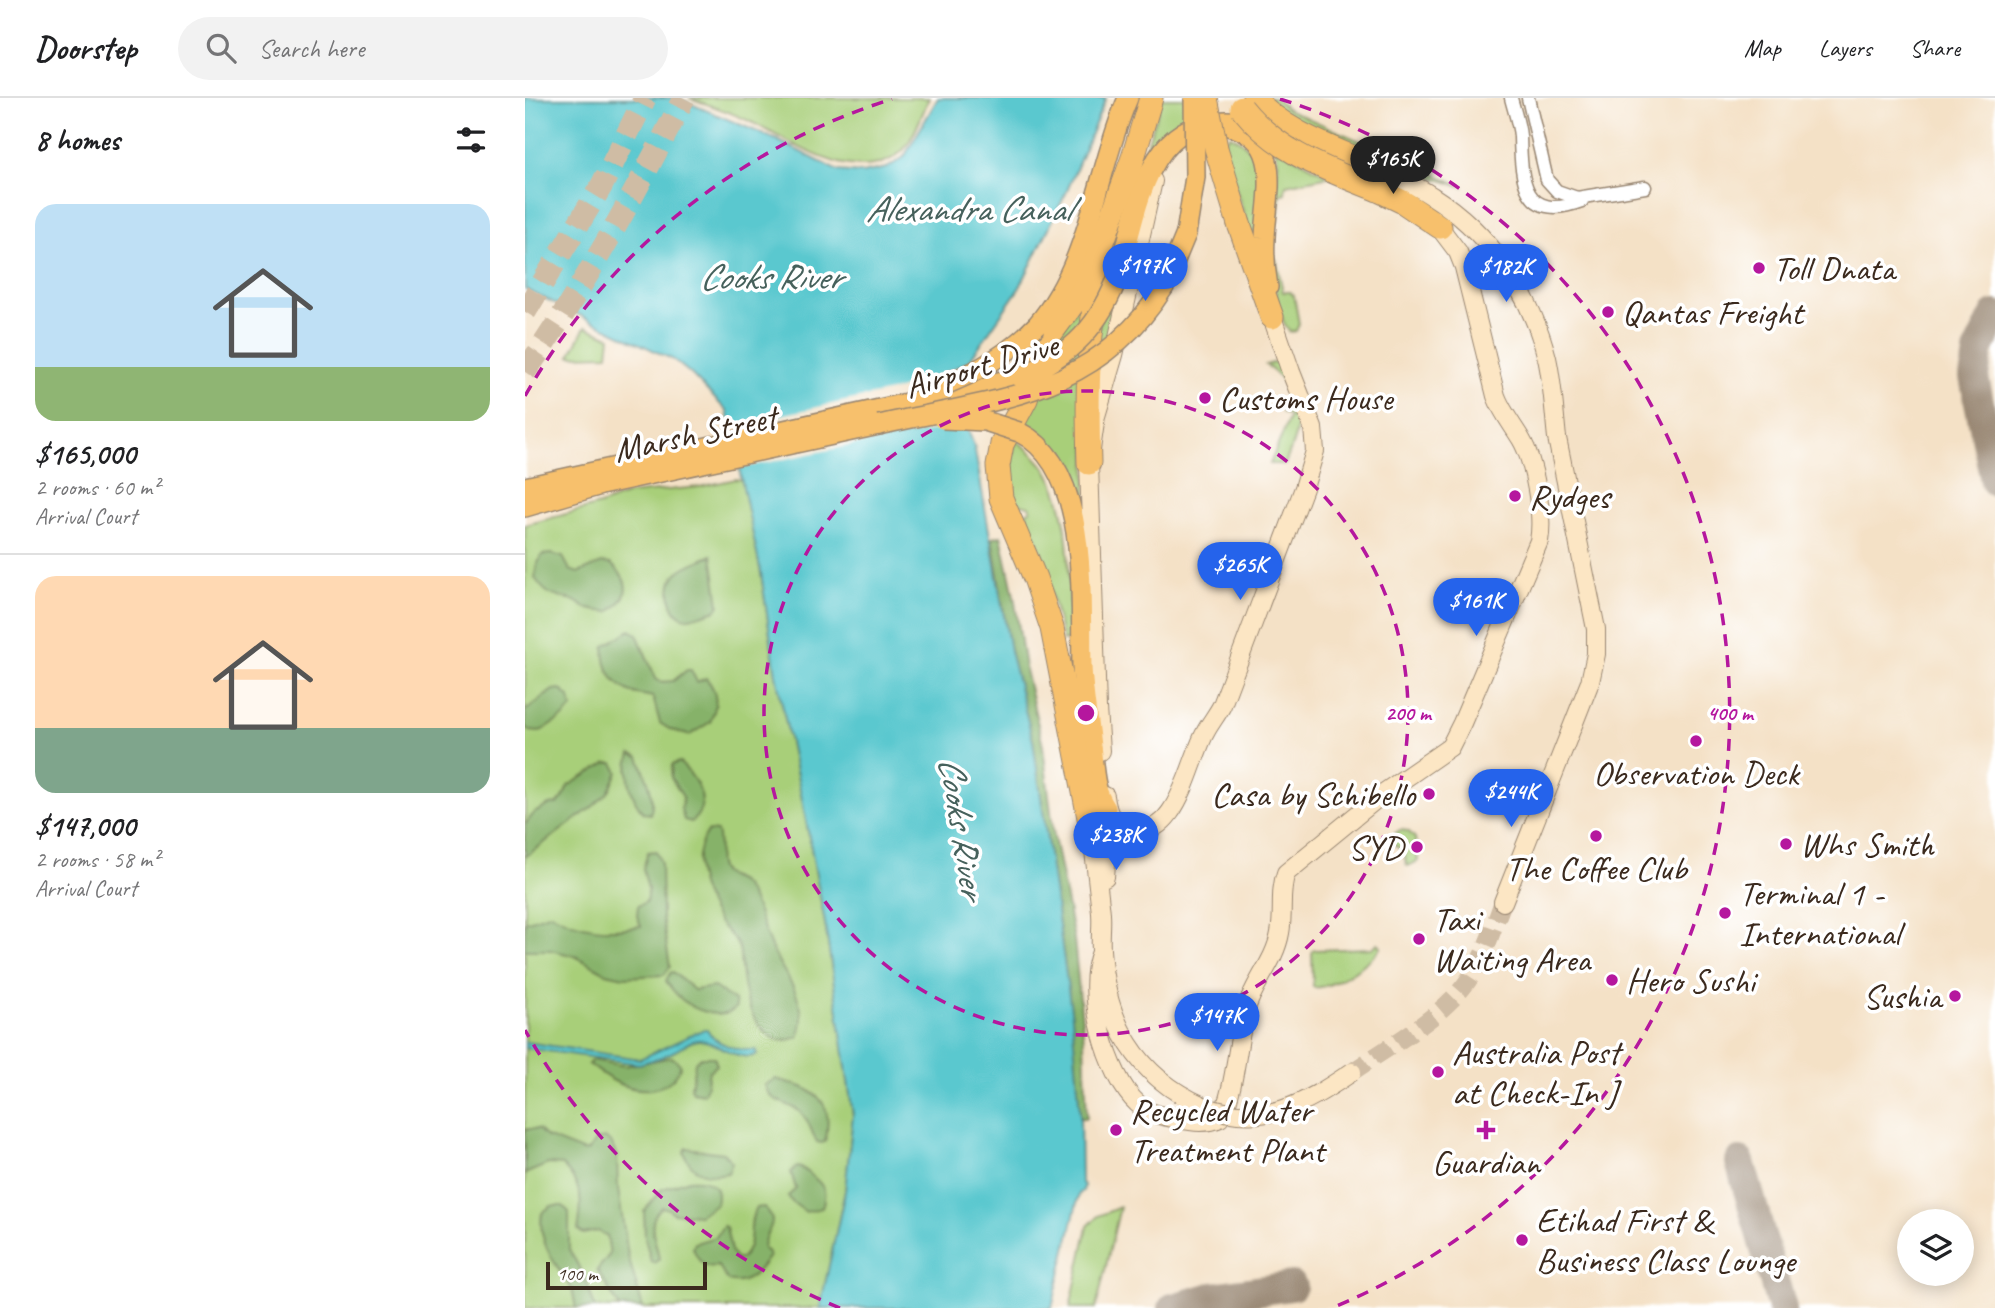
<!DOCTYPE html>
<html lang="en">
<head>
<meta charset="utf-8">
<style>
  body { margin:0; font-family:Caveat,sans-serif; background:#f2f2f2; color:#202124; height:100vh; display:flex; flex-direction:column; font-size:26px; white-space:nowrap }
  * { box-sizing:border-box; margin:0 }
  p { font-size:23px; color:#757577 }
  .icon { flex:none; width:38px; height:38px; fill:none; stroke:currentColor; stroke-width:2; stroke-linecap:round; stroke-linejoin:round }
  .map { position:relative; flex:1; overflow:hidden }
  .drawer { display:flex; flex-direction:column; background:#fff; width:525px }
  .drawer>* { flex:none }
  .fabs { position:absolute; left:1372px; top:1111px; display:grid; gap:14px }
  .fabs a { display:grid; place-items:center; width:77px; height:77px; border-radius:50%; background:#fff; box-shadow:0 4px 18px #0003; font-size:35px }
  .scale { position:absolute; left:21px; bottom:18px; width:161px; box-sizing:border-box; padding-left:7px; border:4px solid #3b2a1e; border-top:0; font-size:19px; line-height:24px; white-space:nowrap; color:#3b2a1e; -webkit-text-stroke:5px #fff; paint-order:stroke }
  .price { position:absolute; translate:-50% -60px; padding:0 16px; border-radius:24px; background:#2563eb; color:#fff; font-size:23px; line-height:46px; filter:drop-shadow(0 2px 4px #0008) }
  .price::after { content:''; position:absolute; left:50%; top:42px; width:21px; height:16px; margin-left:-10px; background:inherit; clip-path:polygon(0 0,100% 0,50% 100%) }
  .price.current { background:#222; color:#fff }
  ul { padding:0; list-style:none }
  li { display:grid; align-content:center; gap:14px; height:371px; padding:0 35px }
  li+li { border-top:2px solid #e0e0e0 }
  li span { display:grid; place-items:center; height:217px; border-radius:21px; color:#555 }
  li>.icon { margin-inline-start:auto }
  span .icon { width:126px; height:126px; fill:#fffc; stroke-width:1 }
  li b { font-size:30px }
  h2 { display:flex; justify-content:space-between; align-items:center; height:84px; padding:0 35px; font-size:30px }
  header { display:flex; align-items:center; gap:42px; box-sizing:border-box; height:98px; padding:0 35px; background:#fff; border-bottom:2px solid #e0e0e0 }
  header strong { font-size:33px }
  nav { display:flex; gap:38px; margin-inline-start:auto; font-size:24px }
  .search { width:490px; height:63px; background:#f2f2f2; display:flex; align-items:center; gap:18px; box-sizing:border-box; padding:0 24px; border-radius:38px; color:#757577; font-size:26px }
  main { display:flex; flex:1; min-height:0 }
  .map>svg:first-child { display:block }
  .green { fill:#a8cf79; stroke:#727c4c; stroke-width:2 }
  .forest { fill:#86b269; stroke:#606e44; stroke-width:2 }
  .water { fill:#5ac8cf; stroke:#4a7976; stroke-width:2 }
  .pier { fill:#f4e1c6 }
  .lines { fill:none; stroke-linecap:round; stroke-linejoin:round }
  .taxiway { stroke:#988672; stroke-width:30 }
  .secondary-tunnel { stroke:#cfbca4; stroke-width:18; stroke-dasharray:18 9; stroke-linecap:butt }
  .highway-tunnel { stroke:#cfbca4; stroke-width:23; stroke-dasharray:23 11; stroke-linecap:butt }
  .street-casing { stroke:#988672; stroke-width:15 }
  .secondary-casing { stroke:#988672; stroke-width:20 }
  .primary-casing { stroke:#988672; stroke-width:22 }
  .highway-casing { stroke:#988672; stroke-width:25 }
  .street { stroke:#fff; stroke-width:12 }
  .secondary { stroke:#fce6c4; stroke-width:18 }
  .primary { stroke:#f7c06c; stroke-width:19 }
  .highway { stroke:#f7c06c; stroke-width:23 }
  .secondary-bridge-casing { stroke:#988672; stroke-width:20; stroke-linecap:butt }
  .primary-bridge-casing { stroke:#988672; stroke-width:22; stroke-linecap:butt }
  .highway-bridge-casing { stroke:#988672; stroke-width:25; stroke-linecap:butt }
  .secondary-bridge { stroke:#fce6c4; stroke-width:18 }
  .primary-bridge { stroke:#f7c06c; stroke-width:19 }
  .highway-bridge { stroke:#f7c06c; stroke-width:23 }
  .ring { fill:none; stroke:#b5179e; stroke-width:3.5; stroke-dasharray:12 9 }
  .poi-dot { fill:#b5179e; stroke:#fff; stroke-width:2.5 }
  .labels { text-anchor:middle; stroke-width:7; stroke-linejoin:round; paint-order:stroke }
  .poi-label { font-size:35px; fill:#3b2a1e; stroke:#fff; text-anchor:start }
  .street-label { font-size:35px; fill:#3b2a1e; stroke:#fff }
  .water-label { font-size:37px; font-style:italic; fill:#46615c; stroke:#fff }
  .centre { fill:#b5179e; stroke:#fff; stroke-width:3.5 }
  .ring-label { font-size:21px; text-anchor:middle; font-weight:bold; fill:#b5179e; stroke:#fff; stroke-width:7; stroke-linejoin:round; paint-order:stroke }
</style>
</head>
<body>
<header>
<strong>Doorstep</strong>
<div class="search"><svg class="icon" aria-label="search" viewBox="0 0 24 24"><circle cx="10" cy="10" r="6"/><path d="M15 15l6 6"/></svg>Search here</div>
<nav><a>Map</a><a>Layers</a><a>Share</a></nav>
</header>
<main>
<section class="drawer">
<h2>8 homes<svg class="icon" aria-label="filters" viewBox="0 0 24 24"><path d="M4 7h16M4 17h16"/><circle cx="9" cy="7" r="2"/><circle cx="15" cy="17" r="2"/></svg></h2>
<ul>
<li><span style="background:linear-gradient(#bfe0f5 75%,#8fb573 0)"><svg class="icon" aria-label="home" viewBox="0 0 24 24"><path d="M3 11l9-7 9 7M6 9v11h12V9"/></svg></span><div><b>$165,000</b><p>2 rooms · 60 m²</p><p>Arrival Court</p></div></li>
<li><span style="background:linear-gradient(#ffd9b3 70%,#7fa58c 0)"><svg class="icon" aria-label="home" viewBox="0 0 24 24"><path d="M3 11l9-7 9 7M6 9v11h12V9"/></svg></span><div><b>$147,000</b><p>2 rooms · 58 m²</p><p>Arrival Court</p></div></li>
</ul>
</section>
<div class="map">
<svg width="1470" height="1210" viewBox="0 0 1470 1210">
  <rect width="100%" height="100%" fill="#fff"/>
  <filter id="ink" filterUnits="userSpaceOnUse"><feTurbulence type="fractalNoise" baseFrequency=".0143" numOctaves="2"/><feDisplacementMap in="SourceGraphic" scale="14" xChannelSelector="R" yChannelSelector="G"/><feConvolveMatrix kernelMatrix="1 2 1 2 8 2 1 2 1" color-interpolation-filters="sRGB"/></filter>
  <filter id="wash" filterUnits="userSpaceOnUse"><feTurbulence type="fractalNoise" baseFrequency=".00686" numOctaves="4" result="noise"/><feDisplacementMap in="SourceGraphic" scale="28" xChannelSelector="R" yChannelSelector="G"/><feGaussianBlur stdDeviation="1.57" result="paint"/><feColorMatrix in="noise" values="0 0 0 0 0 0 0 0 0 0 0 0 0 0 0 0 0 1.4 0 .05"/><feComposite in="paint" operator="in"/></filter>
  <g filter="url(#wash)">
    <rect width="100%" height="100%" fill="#f4e1c6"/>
    <path class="green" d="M164 0H404C398 14 388 43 377 53 333 93 267 43 224 23 205 14 184 7 164 0Z
      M637 0H665L662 21 632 45 622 63 603 174 582 269 572 241 584 165Z
      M738 0H751L762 11 939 89 903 78 879 74 762 20Z
      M705 37C747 54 735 111 735 148L729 149 697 46Z
      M750 49 804 78 761 87 760 95 755 97 753 124H749L753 64Z
      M751 161 758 194H765L769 198 774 226 771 233 765 234C752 221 749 180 748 162Z
      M562 197 561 438C551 391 543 351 497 328 518 298 518 275 531 242 537 226 552 211 562 197Z
      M60 229 85 239 83 257 45 258Z
      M755 263C762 285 775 310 771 334 769 344 764 356 760 366H745L765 318 757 314C766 287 761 284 741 267Z
      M491 342C503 351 514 360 522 373 549 416 543 490 546 541L538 543 521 475 523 472 501 415 506 412 504 408 496 406 494 413C483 388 484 368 491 342Z
      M211 381 217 382 236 475 251 577 277 701 300 825 328 1017 320 1093 295 1210H0V427L75 407 103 396 174 389Z
      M875 732 883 733 890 740 893 763 883 768 881 766 879 754 867 745 869 736Z
      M853 845 856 848C850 863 803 893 788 889L787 855 789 852 847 850Z
      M595 1109 571 1210H545L563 1128 573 1118Z"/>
    <path class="forest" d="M476 438 489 498 501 576 518 648 529 739 549 841 559 943 562 1020H555L547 919 508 643 485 553 467 440Z
      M27 456 38 459 45 472 53 475 77 465 86 466C106 482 106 499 84 514 77 513 68 513 61 510 56 508 52 503 47 502 27 497 23 499 10 480L12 467 17 457Z
      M187 457 194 506 191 512C189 513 166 520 164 520 144 521 140 486 152 475 160 467 177 462 187 457Z
      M105 532 112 536 131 581 136 584 148 583 162 572H166L172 584 181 580C193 594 193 607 185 624L165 637 146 632 135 625 128 599C121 597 112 597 106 594 87 586 77 567 80 548Z
      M35 591 44 599 47 610 39 619 14 634 5 633 0 628V613L28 592Z
      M106 656 114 659C120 676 132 700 125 716L119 715C106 702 99 674 106 656Z
      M154 664C171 680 189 706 166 724L159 722 156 711 158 699 146 680 147 667Z
      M82 665H88L93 674 83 695 66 710 0 759V727L9 715 24 707 32 706 38 700 43 688Z
      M183 733 192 734C197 749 189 765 198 775 203 780 212 781 217 786 232 802 237 830 246 849 255 870 272 889 276 912 278 921 276 931 273 939 258 944 252 945 240 934 223 917 218 893 216 870 215 864 216 854 213 848 209 839 199 831 193 823 176 795 162 762 183 733Z
      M131 753 136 765 137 819 145 869 139 877 99 879 81 875 50 858 25 852H0V824L26 815C55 832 84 834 116 828L112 818 113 808 121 804 123 791 118 771 123 754Z
      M148 874 169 892 189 889 210 903 211 909C205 916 199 917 191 916 167 913 154 902 141 883L145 875Z
      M147 959 156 967C146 995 115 996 91 984 82 980 72 972 63 966L67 962 100 968Z
      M176 959H189L192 967 184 973 181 991 178 996 168 994 166 990 170 964Z
      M250 981C288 990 311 1000 300 1044L296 1045 292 1044C287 1036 285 1025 279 1018 268 1003 245 1008 240 987Z
      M2 1031H13L21 1039 59 1054 64 1052 71 1042 80 1040 87 1046 92 1059 93 1091 103 1158 118 1210H95L72 1172 85 1156 82 1138 73 1133 58 1136 53 1132C58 1104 58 1088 37 1067L23 1066 0 1076V1034Z
      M162 1050 198 1055 207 1064 203 1075C183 1079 166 1076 159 1054Z
      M272 1069C279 1070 281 1073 287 1078 300 1088 302 1094 297 1110L281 1114 267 1104 263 1098 271 1091 266 1074Z
      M164 1082C183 1081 196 1085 191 1106L174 1117 148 1115 144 1111 137 1109C119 1124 132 1143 134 1161L129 1165 126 1164 120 1140 119 1113 137 1091Z
      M26 1108H38L44 1114V1151L61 1182 70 1210H51C49 1203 49 1194 45 1188 30 1165 12 1144 17 1115Z
      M239 1109C258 1127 237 1133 238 1151L242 1153 244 1158C234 1172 223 1189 203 1183L193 1168C179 1171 173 1163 168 1150L170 1145 191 1139 198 1128 201 1129 206 1153 211 1161H215C232 1148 221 1125 231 1110Z"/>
    <path class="water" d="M0 0H152L252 42 313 73 337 75 362 70 379 59 413 0H581L542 93 495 189 444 263 420 275 449 347 485 553 508 643 547 919 555 1015 556 1084 559 1087 558 1093 554 1096 527 1210H295L320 1093 328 1017 300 825 277 701 251 577 236 475 202 313 166 276 149 262 0 191Z
      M179 931H182C190 947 214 953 231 952L232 957C211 964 194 944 175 942 166 941 158 949 150 953 139 959 126 963 114 966L0 950V944L115 961Z"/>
    <path class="pier" d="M447 264 428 330 366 339 211 371 202 329 371 292Z"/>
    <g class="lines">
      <path class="taxiway" d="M1470 217 1454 250 1449 279 1470 383
        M1215 1064 1257 1210
        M648 1210 687 1199 767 1188"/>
    </g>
  </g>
  <g filter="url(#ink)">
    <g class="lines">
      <path class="secondary-tunnel" d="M827 974C863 949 912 922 939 888 958 864 967 832 978 804"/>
      <path class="highway-tunnel" d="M0 214 77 87 120 0
        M0 274C61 186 110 95 159 0"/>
      <g class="street-casing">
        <path id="street" d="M986 0C989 12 994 26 995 38 996 82 998 125 1057 103
          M1003 0 1022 82 1032 93 1052 100 1120 89"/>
      </g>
      <g class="secondary-casing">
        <path id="secondary" d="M860 73C876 81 892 88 907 98 964 134 1006 195 1022 260 1028 287 1029 313 1032 340
          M575 653 572 611 564 365 571 318 589 257 628 83
          M580 698C582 714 586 726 603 731 652 746 664 664 680 635 685 625 692 617 697 607L779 390 790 353 788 330 766 274 747 219
          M567 735C570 762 573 788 576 815 577 827 575 840 576 852 581 925 611 978 678 1008
          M580 779 584 727 582 714
          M978 804 1065 584
          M576 854C559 893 582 978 613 1006 623 1016 639 1018 653 1021 666 1024 683 1026 695 1020 709 1000 713 940 720 914 728 885 750 864 755 835 759 815 754 793 761 775L860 694 925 649 937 625 1014 443C1019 417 1009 363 996 341 987 326 977 314 971 298L939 169 933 154 908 121"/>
      </g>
      <g class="primary-casing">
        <path id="primary" d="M706 29C760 40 741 101 740 140 739 157 740 173 743 189
          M595 173C616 94 627 0 737 28
          M639 189 661 136
          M512 227C566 164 571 74 603 0
          M494 334C566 370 555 500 557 568 558 594 563 621 566 648 569 669 568 692 581 710
          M0 389 450 290 494 279
          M0 409 76 387 354 327"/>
      </g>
      <g class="highway-casing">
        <path id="highway" d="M729 0C761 37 817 53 860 73
          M605 70 626 0
          M853 92 878 104 915 129
          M714 126 747 219
          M564 365C562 301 562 233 576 170
          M567 735 527 530 510 480 476 400 473 368 477 346 501 301 521 242 556 195 567 174 609 57"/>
      </g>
      <use href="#street" class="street"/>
      <use href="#secondary" class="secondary"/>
      <use href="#primary" class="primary"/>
      <use href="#highway" class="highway"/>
      <g class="secondary-bridge-casing">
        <path id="secondary-bridge" d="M1032 340 1071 531V556L1065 584
          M678 1008C739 1030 778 1007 827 974"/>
      </g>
      <g class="primary-bridge-casing">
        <path id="primary-bridge" d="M661 136 670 79 669 0
          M494 279C547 258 576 227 595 173
          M422 286C457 272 486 254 512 227
          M418 321 460 323 494 334
          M354 327C469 301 570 299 639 189"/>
      </g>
      <g class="highway-bridge-casing">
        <path id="highway-bridge" d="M681 0 691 50 714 126
          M717 10C753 55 801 71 853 92"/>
      </g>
      <use href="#secondary-bridge" class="secondary-bridge"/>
      <use href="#primary-bridge" class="primary-bridge"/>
      <use href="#highway-bridge" class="highway-bridge"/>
    </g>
  </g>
  <g class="ring">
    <circle cx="561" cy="615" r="322"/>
    <path d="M315 1210A644 644 0 0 1 0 932M0 298A644 644 0 0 1 367 1M755 1A644 644 0 0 1 807 1210"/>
  </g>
  <g class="poi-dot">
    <circle cx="1234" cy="170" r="7"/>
    <circle cx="1083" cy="214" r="7"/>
    <circle cx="680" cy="300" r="7"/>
    <circle cx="990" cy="398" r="7"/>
    <circle cx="1171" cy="643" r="7"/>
    <circle cx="904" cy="696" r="7"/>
    <circle cx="1071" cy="738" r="7"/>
    <circle cx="1261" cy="746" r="7"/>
    <circle cx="892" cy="749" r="7"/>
    <circle cx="1200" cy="815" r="7"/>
    <circle cx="894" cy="841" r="7"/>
    <circle cx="1087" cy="882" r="7"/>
    <circle cx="1430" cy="898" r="7"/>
    <circle cx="913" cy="974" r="7"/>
    <circle cx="591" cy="1032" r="7"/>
    <path d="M957.5 1021.5h7v7h7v7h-7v7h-7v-7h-7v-7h7z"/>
    <circle cx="997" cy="1142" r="7"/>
  </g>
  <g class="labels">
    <g class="poi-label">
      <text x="1248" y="182">Toll Dnata</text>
      <text x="1097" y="226">Qantas Freight</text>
      <text x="694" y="312">Customs House</text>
      <text x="1004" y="410">Rydges</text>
      <text x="1171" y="687" text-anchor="middle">Observation Deck</text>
      <text x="890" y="708" text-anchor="end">Casa by Schibello</text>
      <text x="1275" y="758">Whs Smith</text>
      <text x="878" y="761" text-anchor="end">SYD</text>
      <text x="1071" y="782" text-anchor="middle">The Coffee Club</text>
      <text x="1214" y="807">Terminal 1 -<tspan x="1214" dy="40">International</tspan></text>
      <text x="908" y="833">Taxi<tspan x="908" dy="40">Waiting Area</tspan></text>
      <text x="1101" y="894">Hero Sushi</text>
      <text x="1416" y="910" text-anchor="end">Sushia</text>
      <text x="927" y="966">Australia Post<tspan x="927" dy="40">at Check-In J</tspan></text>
      <text x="605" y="1024">Recycled Water<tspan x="605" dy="40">Treatment Plant</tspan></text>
      <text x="961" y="1076" text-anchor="middle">Guardian</text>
      <text x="1011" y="1134">Etihad First &amp;<tspan x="1011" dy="40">Business Class Lounge</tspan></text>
    </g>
    <g class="street-label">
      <text transform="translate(456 267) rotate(-16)" y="12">Airport Drive</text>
      <text transform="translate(170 335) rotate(-12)" y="12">Marsh Street</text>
    </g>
    <g class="water-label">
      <text x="443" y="123">Alexandra Canal</text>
      <text x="245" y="191">Cooks River</text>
      <text transform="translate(438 729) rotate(81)" y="13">Cooks River</text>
    </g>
  </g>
  <circle cx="561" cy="615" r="10" class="centre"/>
  <g class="ring-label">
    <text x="883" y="622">200 m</text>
    <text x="1205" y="622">400 m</text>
  </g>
</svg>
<div class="fabs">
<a><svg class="icon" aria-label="layers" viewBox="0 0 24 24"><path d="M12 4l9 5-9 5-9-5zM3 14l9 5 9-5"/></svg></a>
</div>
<div class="scale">100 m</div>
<b class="price current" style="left:868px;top:98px">$165K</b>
<b class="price" style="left:620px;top:205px">$197K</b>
<b class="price" style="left:981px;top:206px">$182K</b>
<b class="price" style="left:715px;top:504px">$265K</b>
<b class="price" style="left:951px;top:540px">$161K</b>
<b class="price" style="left:986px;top:731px">$244K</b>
<b class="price" style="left:591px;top:774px">$238K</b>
<b class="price" style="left:692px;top:955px">$147K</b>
</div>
</main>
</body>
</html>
